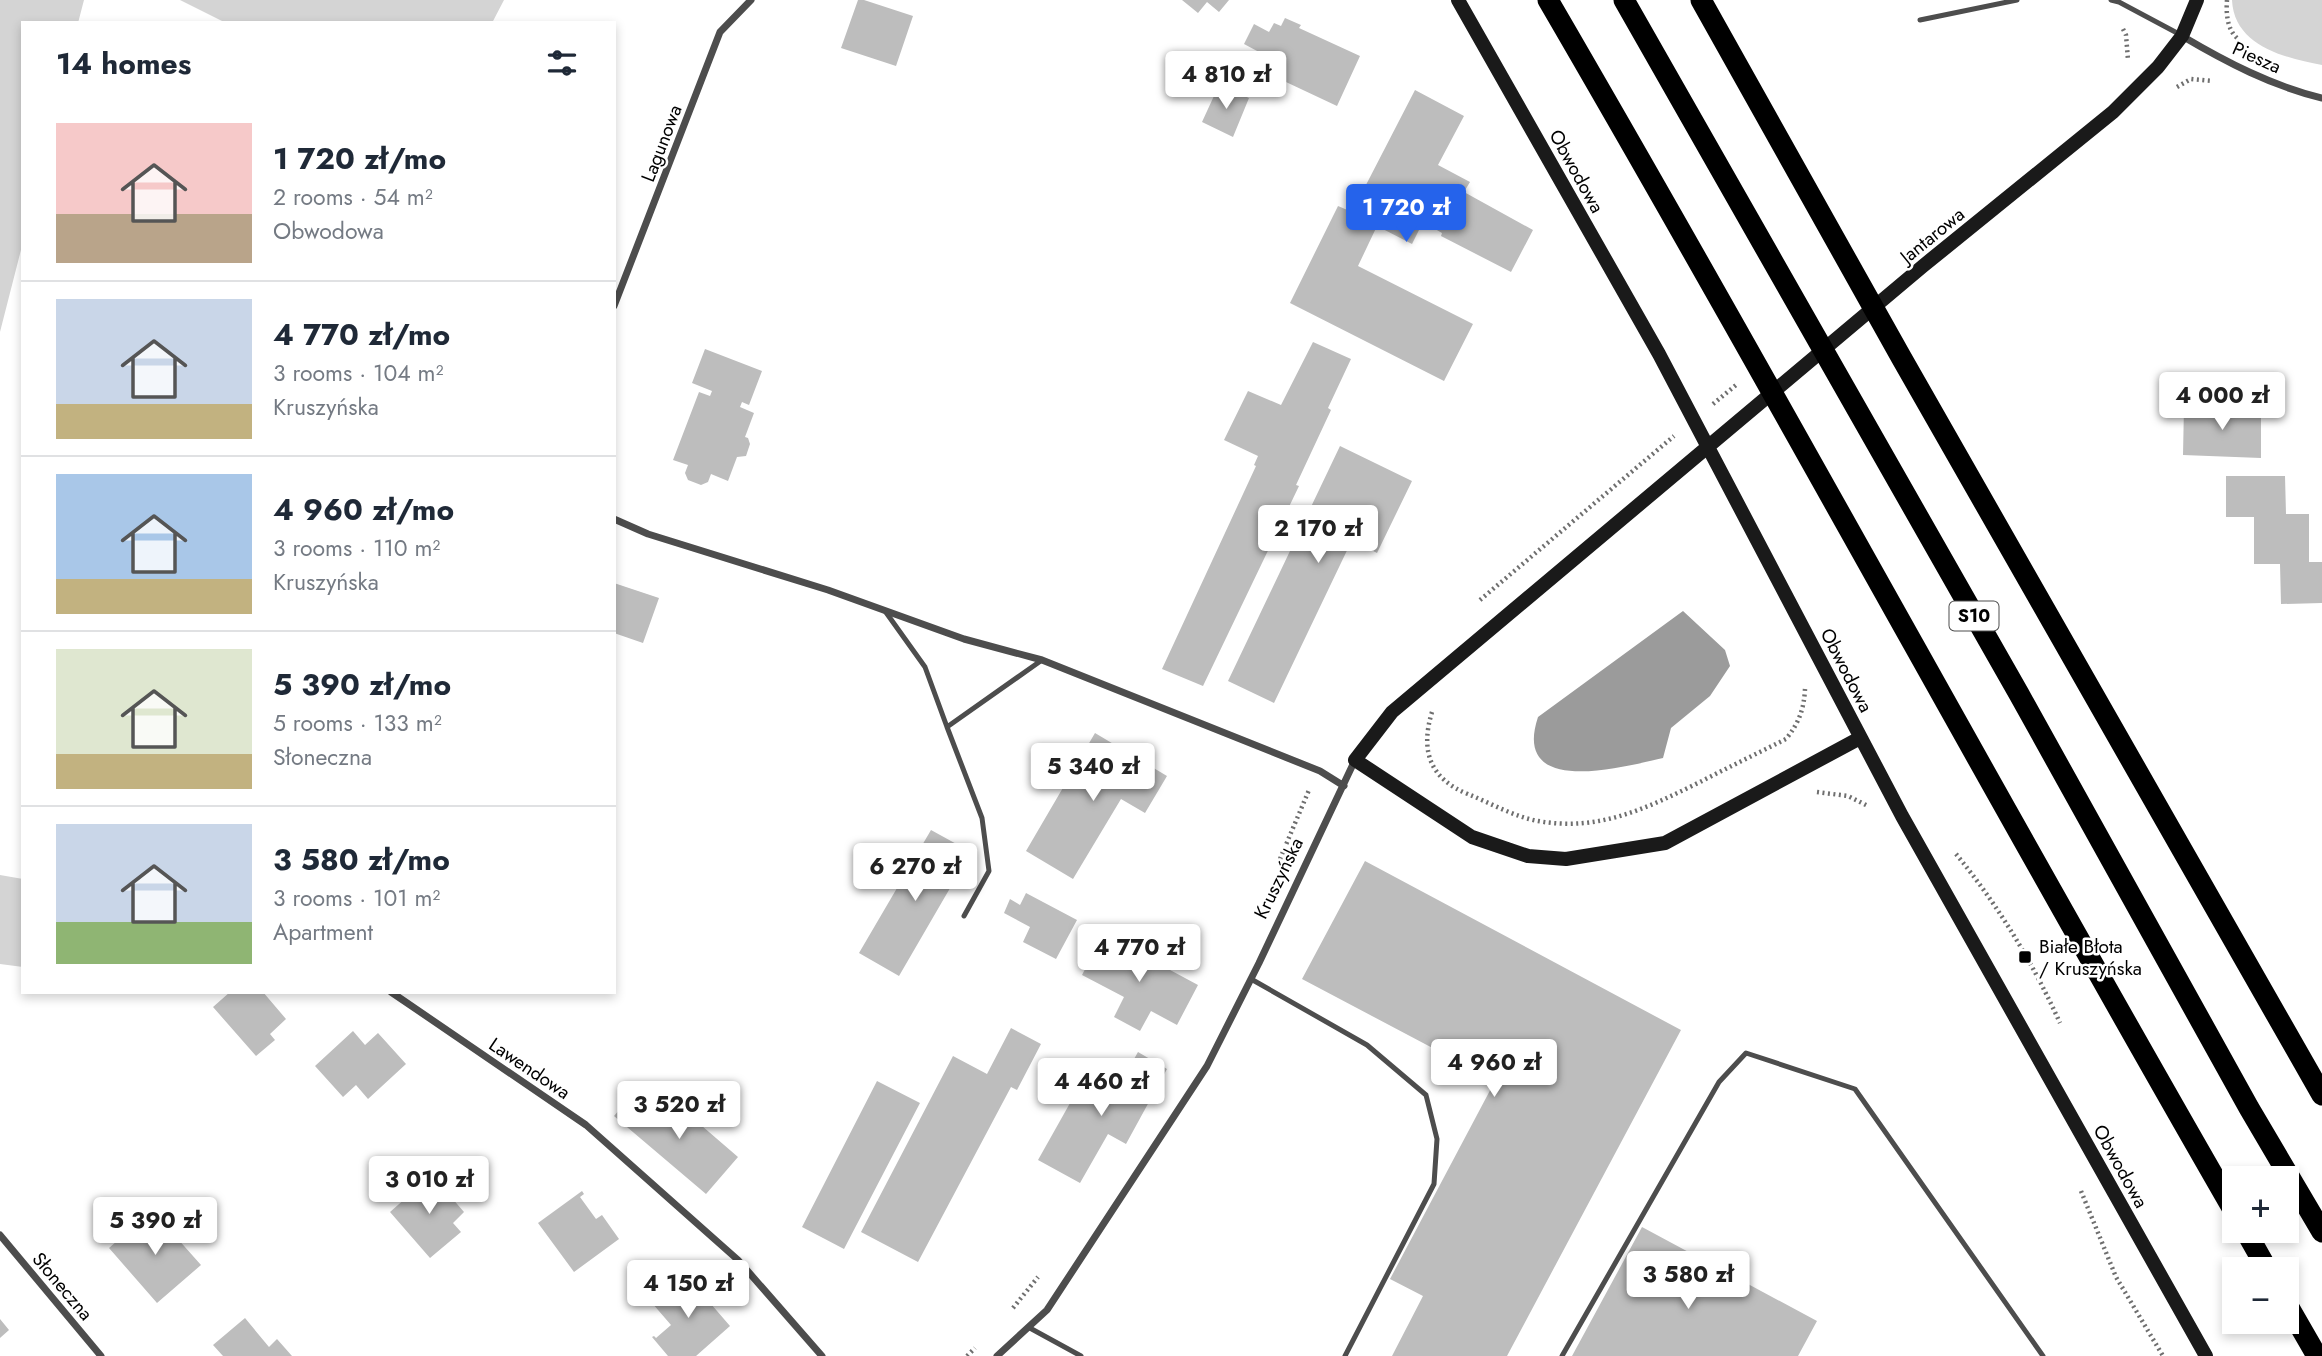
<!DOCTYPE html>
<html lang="en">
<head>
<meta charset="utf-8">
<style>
  body { margin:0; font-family:Jost,sans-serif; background:#f2f2f3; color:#1f2937; height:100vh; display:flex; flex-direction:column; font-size:26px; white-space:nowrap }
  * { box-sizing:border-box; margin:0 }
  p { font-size:23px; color:#747a83 }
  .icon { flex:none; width:38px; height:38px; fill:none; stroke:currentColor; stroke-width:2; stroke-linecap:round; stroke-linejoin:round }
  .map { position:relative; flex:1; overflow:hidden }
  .sheet { position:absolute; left:21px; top:21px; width:595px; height:973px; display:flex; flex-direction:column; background:#fff; border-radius:0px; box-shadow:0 4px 10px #0003 }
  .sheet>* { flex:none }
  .tools { position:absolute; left:2222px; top:1166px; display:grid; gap:14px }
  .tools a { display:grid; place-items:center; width:77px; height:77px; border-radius:0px; background:#fff; box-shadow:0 4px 10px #0003; font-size:35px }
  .price { position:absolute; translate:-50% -60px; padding:0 16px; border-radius:7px; background:#fff; color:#222; font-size:23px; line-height:46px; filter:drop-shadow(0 2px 4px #0008) }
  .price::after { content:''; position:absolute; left:50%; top:42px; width:21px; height:16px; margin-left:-10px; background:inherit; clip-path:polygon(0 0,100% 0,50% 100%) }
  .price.active { background:#2563eb; color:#fff }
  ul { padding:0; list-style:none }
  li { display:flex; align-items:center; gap:21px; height:175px; padding:0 35px }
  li+li { border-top:2px solid #e0e1e3 }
  li span { display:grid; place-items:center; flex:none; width:196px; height:140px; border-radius:0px; color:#555 }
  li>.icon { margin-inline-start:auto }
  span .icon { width:84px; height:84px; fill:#fffc; stroke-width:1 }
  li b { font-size:30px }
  h2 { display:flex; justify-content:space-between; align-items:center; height:84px; padding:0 35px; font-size:30px }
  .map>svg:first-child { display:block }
  .green { fill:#d4d4d4 }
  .water { fill:#9b9b9b }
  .building { fill:#bdbdbd }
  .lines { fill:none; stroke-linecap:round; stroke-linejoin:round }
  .path { stroke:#6f6f6f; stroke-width:4.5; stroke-dasharray:2 3.5; stroke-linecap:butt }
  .lane { stroke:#4d4d4d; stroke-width:5 }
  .street { stroke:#4d4d4d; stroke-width:7 }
  .secondary { stroke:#1a1a1a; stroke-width:14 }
  .highway { stroke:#000; stroke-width:21 }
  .poi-dot { fill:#000; stroke:#fff; stroke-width:2.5 }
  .labels { text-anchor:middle; stroke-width:5; stroke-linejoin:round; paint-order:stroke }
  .shield { fill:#fff; stroke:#4c4c4c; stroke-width:2 }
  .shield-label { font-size:18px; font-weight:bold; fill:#000 }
  .street-label { font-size:19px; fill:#000; stroke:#fff }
  .poi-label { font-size:19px; fill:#000; stroke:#fff; text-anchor:start }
</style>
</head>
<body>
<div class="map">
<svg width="2322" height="1356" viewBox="0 0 2322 1356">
  <rect width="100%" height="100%" fill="#fff"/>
  <path class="green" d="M0 0H84L78 23H23V242L0 332Z
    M180 0H504L492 23H226Z
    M2232 0H2322V65C2285 58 2234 46 2232 0Z
    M0 875 23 879V967L0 964Z"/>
  <path class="water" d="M1683 611 1725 650 1730 666 1710 696 1671 728 1663 758C1623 767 1511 798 1538 717Z"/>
  <path class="building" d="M858 0H864L913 16 896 66 841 48Z
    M1182 0H1229L1219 12 1207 2 1198 13Z
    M1285 18 1301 25 1299 28 1360 56 1337 106 1252 66 1259 52 1244 44 1254 24 1269 32 1274 23 1281 26Z
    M1219 85 1249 98 1233 137 1202 122Z
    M1415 90 1464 116 1438 165 1470 182 1464 192 1533 230 1511 272 1441 236 1442 233 1423 222 1412 244 1377 226 1358 266 1473 324 1444 381 1290 303 1338 206 1352 212Z
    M1313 342 1351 359 1328 408 1331 410 1296 485 1299 486 1203 686 1162 669 1256 466 1254 465 1258 456 1224 440 1248 391 1281 405Z
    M705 349 762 371 749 405 742 402 740 407 754 413 745 437 748 438 750 444 746 456 737 457 728 481 711 474 708 482 701 485 688 480 685 473 688 465 673 460 699 392 710 396 712 391 692 383Z
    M2184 406 2261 408V458L2183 455Z
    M1340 446 1412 481 1377 553 1352 540 1274 703 1228 681Z
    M2226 476H2285L2286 514H2309V562H2322V603L2281 604 2280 564H2254V517H2226Z
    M614 583 659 598 643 643 614 633Z
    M1095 733 1167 776 1145 813 1121 799 1073 879 1026 851Z
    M931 830 971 852 899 976 859 953Z
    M1365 861 1681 1030 1507 1356H1392L1423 1296 1390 1279 1495 1081 1302 979Z
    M1026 893 1077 920 1056 959 1023 942 1030 927 1004 913 1010 899 1020 905Z
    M1103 934 1198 985 1177 1025 1151 1011 1140 1031 1114 1017 1124 997 1082 975Z
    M230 992H263L286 1019 270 1034 275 1040 256 1056 213 1007Z
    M1011 1028 1041 1044 1017 1090 1011 1087 918 1262 861 1232 953 1056 987 1074Z
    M353 1031 365 1045 378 1033 406 1064 368 1099 356 1085 343 1097 315 1066Z
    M1138 1052 1167 1069 1126 1144 1108 1134 1080 1183 1038 1160 1083 1080 1113 1096Z
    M877 1081 920 1103 844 1249 802 1227Z
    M633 1094 660 1116 673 1101 738 1157 706 1194 614 1116Z
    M432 1175 464 1212 453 1223 461 1232 430 1258 390 1212Z
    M582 1191 584 1194 580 1197 596 1219 602 1215 619 1239 574 1272 538 1223Z
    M152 1210 201 1265 157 1303 109 1248Z
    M1642 1227 1817 1321 1798 1356H1572Z
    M685 1274 730 1326 696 1356H668L652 1337 654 1336 656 1338 671 1325 652 1303Z
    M245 1318 269 1347 277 1339 292 1356H223L213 1345Z
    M0 1319 9 1330 0 1338Z"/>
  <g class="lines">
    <path class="path" d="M2227 0C2226 13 2227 29 2237 38
      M2123 29 2126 35 2128 60
      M2177 87 2191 79 2212 81
      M1713 404 1736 385
      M1480 600 1674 436
      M1432 712C1420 751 1430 779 1468 794 1490 803 1515 817 1538 821 1599 832 1647 808 1700 782 1729 767 1758 753 1786 739 1799 723 1804 709 1805 689
      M1817 792 1848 796 1868 806
      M1956 854C1998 905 2033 963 2060 1023
      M1280 859 1309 790
      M2081 1191 2116 1277 2163 1356
      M1013 1308 1038 1277
      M967 1356 975 1348"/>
    <path class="lane" d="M2111 0 2119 2 2179 34
      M1920 20 2017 0
      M885 611 925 667 947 727 1042 660
      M947 727 982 818 989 871 964 916
      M1251 979 1367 1045 1426 1095 1437 1139 1434 1184 1345 1356
      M1028 1327 1081 1356
      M1562 1356 1719 1082 1746 1053 1855 1089 2043 1356"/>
    <path class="street" d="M2182 36C2226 62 2272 86 2322 98
      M614 306 720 32 751 0
      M614 519 648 534 828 590 964 639 1042 660 1320 771 1344 786
      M391 992 586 1125 738 1260 822 1356
      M0 1235 101 1356
      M997 1356 1047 1310 1207 1066 1259 963 1355 760"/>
    <path class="secondary" d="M1458 0 1659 354 1902 816 2206 1356
      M1860 738 1665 843 1566 859 1528 856 1472 837 1355 760 1392 712 1923 266 2113 112 2158 67 2182 36 2197 0"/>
    <path class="highway" d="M1548 0C1782 402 2003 811 2235 1213
      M1624 0 2019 694 2249 1108 2322 1232
      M1701 0 1901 357 2322 1095
      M2245 1230 2267 1269
      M2287 1304 2317 1356"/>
  </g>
  <rect class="poi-dot" x="2018" y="950" width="14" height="14" rx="3.5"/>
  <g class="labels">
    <rect class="shield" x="1949.5" y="601.5" width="49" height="29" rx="5"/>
    <g class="shield-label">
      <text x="1974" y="622">S10</text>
    </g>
    <g class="street-label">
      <text transform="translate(2257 57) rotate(24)" y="7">Piesza</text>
      <text transform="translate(661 143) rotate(-69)" y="7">Lagunowa</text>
      <text transform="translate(1577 171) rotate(61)" y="7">Obwodowa</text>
      <text transform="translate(1932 235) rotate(-39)" y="7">Jantarowa</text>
      <text transform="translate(1847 670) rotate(63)" y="7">Obwodowa</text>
      <text transform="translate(1278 878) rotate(-64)" y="7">Kruszyńska</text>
      <text transform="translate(530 1068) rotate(34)" y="7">Lawendowa</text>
      <text transform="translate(2121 1166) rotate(61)" y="7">Obwodowa</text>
      <text transform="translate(63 1286) rotate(50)" y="7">Słoneczna</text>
    </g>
    <g class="poi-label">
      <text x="2039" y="953">Białe Błota<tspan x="2039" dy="22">/ Kruszyńska</tspan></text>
    </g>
  </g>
</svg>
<div class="tools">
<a>+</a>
<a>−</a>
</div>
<b class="price" style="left:1226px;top:111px">4 810 zł</b>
<b class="price active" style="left:1406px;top:244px">1 720 zł</b>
<b class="price" style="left:2222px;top:432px">4 000 zł</b>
<b class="price" style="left:1318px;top:565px">2 170 zł</b>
<b class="price" style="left:1093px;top:803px">5 340 zł</b>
<b class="price" style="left:915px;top:903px">6 270 zł</b>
<b class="price" style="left:1139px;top:984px">4 770 zł</b>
<b class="price" style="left:1494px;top:1099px">4 960 zł</b>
<b class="price" style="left:1101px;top:1118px">4 460 zł</b>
<b class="price" style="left:679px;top:1141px">3 520 zł</b>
<b class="price" style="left:429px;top:1216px">3 010 zł</b>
<b class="price" style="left:155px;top:1257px">5 390 zł</b>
<b class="price" style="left:1688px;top:1311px">3 580 zł</b>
<b class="price" style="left:688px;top:1320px">4 150 zł</b>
<section class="sheet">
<h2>14 homes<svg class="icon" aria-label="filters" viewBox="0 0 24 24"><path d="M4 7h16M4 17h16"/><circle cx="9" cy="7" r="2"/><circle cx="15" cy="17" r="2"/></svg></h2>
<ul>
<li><span style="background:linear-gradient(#f6c9c9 65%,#b9a48a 0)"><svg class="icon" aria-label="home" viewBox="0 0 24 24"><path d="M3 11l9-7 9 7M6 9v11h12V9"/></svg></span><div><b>1 720 zł/mo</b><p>2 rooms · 54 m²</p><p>Obwodowa</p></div></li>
<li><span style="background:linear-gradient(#c9d6e8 75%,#c2b280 0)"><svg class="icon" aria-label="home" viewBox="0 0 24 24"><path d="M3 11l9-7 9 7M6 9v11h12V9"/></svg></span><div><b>4 770 zł/mo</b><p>3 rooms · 104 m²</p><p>Kruszyńska</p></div></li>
<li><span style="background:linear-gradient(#a9c7e8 75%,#c2b280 0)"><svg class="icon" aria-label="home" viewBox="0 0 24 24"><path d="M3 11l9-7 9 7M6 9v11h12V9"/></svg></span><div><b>4 960 zł/mo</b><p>3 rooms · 110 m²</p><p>Kruszyńska</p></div></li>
<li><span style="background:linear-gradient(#dfe7d0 75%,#c2b280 0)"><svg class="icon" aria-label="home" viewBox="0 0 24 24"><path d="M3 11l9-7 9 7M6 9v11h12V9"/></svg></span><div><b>5 390 zł/mo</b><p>5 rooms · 133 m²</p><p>Słoneczna</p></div></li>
<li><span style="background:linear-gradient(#c9d6e8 70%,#8fb573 0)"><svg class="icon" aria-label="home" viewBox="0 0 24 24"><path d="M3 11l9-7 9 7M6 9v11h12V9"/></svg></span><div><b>3 580 zł/mo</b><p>3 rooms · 101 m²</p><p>Apartment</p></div></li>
</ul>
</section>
</div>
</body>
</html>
